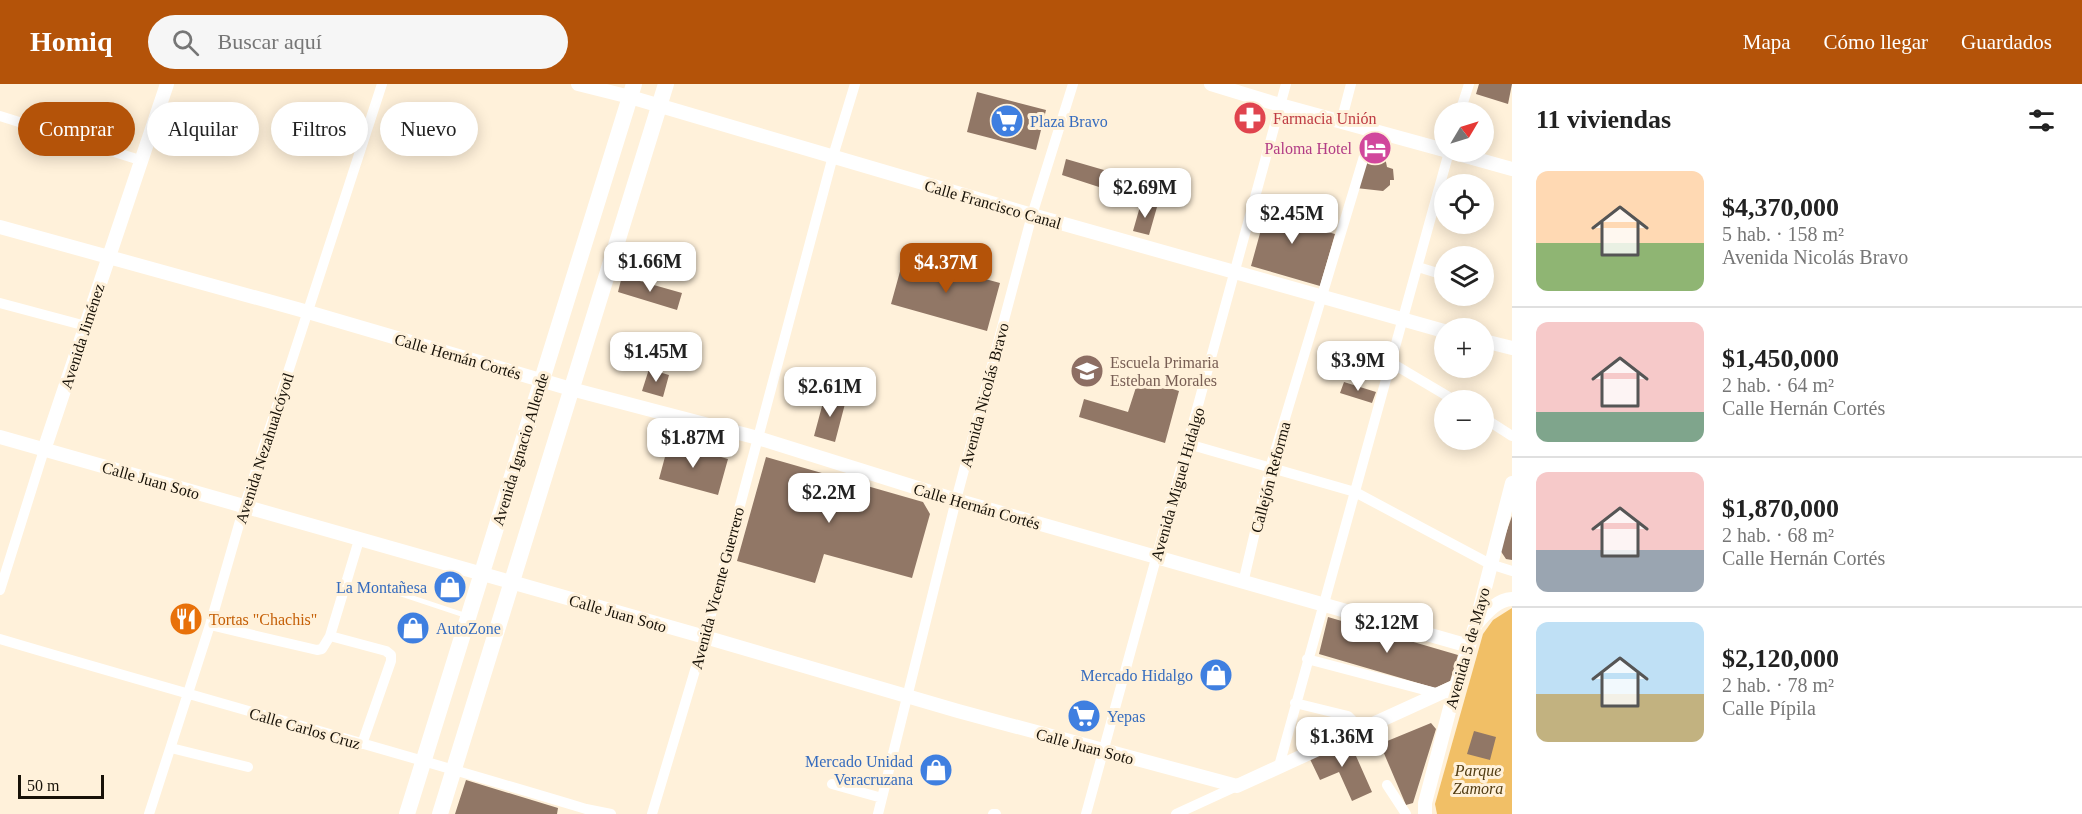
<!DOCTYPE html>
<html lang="es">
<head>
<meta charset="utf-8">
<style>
  body { margin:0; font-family:"Times New Roman",serif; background:#f6f6f6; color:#222; height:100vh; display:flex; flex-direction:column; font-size:22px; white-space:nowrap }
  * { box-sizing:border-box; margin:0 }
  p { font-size:20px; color:#767676 }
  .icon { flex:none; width:33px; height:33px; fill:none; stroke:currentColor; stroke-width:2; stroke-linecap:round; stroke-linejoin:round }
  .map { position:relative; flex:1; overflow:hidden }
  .details { display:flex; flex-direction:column; background:#fff; width:570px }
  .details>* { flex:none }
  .banner { position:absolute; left:18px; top:18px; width:570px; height:54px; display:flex; gap:12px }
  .needle { width:39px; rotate:52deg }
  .buttons { position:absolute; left:1434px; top:18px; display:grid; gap:12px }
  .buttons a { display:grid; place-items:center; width:60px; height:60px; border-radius:50%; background:#fff; box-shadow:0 3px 15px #0003; font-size:30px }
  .scale { position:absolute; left:18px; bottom:15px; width:86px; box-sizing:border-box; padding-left:6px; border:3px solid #171107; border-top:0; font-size:16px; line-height:21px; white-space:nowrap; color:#171107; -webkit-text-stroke:4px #fff1da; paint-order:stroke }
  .price { position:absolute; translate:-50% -51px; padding:0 14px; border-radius:12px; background:#fff; color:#222; font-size:20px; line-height:39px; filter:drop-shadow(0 2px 3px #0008) }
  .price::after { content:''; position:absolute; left:50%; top:36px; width:18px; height:14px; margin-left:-9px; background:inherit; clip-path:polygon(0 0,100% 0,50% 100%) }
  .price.on { background:#b45309; color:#fff }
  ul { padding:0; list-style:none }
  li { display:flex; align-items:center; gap:18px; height:150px; padding:0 24px }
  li+li { border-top:2px solid #e0e0e0 }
  li span { display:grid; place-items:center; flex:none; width:168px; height:120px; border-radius:12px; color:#555 }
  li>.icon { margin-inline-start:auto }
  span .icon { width:72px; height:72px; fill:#fffc; stroke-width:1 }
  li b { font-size:26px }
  h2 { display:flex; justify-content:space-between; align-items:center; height:72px; padding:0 24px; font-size:26px }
  .chip { padding:0 21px; border-radius:27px; background:#fff; box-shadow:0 3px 15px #0003; font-size:21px; line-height:54px }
  .chip.on { background:#b45309; color:#fff }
  header { display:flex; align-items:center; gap:36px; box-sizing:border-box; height:84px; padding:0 30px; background:#b45309; color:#fff }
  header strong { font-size:28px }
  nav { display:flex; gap:33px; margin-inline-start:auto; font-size:21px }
  .search { width:420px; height:54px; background:#f6f6f6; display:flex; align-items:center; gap:15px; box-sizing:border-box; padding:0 21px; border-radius:33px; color:#767676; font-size:22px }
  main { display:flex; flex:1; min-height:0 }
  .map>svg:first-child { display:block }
  .green { fill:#f1bf66 }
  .building { fill:#917766 }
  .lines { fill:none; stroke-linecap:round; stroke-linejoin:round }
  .lane { stroke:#fff; stroke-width:5 }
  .street { stroke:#fff; stroke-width:10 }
  .secondary { stroke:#fff; stroke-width:14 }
  .primary { stroke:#fff; stroke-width:16 }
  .labels { text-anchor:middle; stroke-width:6; stroke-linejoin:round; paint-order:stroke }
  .health-label { font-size:16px; fill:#be3a42; stroke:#fff1da; text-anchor:start }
  .shop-label { font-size:16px; fill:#366cbe; stroke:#fff1da; text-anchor:start }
  .hotel-label { font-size:16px; fill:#b23c85; stroke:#fff1da; text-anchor:end }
  .street-label { font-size:16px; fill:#171107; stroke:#fff1da }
  .education-label { font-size:16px; fill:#785e54; stroke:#fff1da; text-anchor:start }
  .food-label { font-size:16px; fill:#c56008; stroke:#fff1da; text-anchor:start }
  .park-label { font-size:16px; font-style:italic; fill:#513c13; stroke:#fff1da }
</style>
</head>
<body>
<header>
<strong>Homiq</strong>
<div class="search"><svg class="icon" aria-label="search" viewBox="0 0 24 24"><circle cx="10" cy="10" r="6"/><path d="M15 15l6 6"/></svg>Buscar aquí</div>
<nav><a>Mapa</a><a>Cómo llegar</a><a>Guardados</a></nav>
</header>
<main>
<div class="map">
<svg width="1512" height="730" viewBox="0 0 1512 730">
  <rect width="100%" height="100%" fill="#fff1da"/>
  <path class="green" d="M1512 524V730H1437L1435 720 1483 550 1493 536Z"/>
  <path class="building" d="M1479 0H1512L1508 20 1476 10Z
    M977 8 1046 26 1036 66 967 48Z
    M1371 55 1382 58 1387 83 1393 85 1394 96H1390V101L1383 107 1356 104Z
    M1066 75 1104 86 1099 103 1062 91Z
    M1270 113 1297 120 1292 138 1335 150 1320 202 1251 182Z
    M1141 119 1157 123 1149 151 1133 147Z
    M904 173 1000 199 987 247 891 220Z
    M622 192 682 209 677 226 618 208Z
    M649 285 669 291 663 313 642 307Z
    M1139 294 1179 307 1165 359 1079 333 1084 315 1128 328Z
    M1344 298 1376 308 1372 319 1340 309Z
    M825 311 846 316 835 358 814 352Z
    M669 358 728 375 718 411 659 395Z
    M766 373 923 418 930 430 912 494 824 470 815 499 737 477Z
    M1512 432V476L1506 475 1500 466Z
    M1328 533 1458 571 1450 597 1435 604 1319 570Z
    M1077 619 1097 624 1091 646 1071 640Z
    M1431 639 1436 645 1413 719 1406 721 1380 660Z
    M1474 647 1496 653 1490 676 1467 670Z
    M1348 654 1372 708 1352 717 1339 688 1320 696 1308 671Z
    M466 696 558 724 557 730H455Z"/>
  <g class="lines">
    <path class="lane" d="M389 506 467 532"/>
    <path class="street" d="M1460 28 1469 0
      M0 32 143 77
      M1341 38 1351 0
      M1418 183 1444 191
      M0 219 86 242
      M1390 278 1454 316
      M1484 334 1512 352
      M1188 360 1355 408 1490 480 1512 487
      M1243 499 1270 384 1372 46
      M0 506 44 366
      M210 541 317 566 322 565 330 552 359 456
      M330 552 386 567 391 571V577L362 660
      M0 555C195 613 391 666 586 725L611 730
      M1307 575 1440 610
      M1295 619 1348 632 1361 645
      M171 664 248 683
      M1279 682 1449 68
      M832 700 882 714
      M1387 701 1406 730
      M149 730 210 541 244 423 382 0
      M652 730 705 553 833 72 855 0
      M878 730 956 416 1032 131 1073 0
      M993 730H996
      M1086 730 1286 0
      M1176 730 1237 702"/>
    <path class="secondary" d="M578 0 630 13 1032 131 1444 247
      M1211 0 1280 21 1444 66
      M1451 68 1512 85
      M0 143 308 228 571 305 758 354 956 416 1469 562
      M1484 257 1512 264
      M0 353 705 553 958 627 1237 702 1456 602
      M44 366 167 0
      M1478 538C1487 528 1497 516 1512 515
      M1425 730V719L1451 620 1476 539 1512 399"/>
    <path class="primary" d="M407 730 634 0
      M440 730 666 0"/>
  </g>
  <defs>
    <g id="pharmacy-disc" transform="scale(1.725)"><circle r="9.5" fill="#e0444e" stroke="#fff1da"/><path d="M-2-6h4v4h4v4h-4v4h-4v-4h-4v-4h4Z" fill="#fff"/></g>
    <g id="supermarket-disc" transform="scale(1.725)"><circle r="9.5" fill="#3f7fe0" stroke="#fff1da"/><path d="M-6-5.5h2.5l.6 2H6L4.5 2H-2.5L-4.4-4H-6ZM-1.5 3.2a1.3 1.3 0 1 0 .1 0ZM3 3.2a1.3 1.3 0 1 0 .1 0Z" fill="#fff"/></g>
    <g id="hotel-disc" transform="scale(1.725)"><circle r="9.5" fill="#d1479c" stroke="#fff1da"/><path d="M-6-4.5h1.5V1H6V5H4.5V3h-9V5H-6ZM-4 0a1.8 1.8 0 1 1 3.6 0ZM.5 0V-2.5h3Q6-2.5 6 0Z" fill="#fff"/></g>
    <g id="school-disc" transform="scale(1.725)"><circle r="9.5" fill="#8d6e63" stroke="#fff1da"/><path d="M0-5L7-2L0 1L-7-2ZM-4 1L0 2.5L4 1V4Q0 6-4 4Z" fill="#fff"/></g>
    <g id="shop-disc" transform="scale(1.725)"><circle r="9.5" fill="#3f7fe0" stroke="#fff1da"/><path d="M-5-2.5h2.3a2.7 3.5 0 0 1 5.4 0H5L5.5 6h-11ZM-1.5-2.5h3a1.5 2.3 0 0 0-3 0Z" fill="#fff"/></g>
    <g id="restaurant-disc" transform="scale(1.725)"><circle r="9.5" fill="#e8710a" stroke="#fff1da"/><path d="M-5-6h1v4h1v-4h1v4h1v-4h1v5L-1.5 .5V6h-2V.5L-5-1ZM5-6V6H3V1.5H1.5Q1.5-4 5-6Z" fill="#fff"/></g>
  </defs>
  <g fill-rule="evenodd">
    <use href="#pharmacy-disc" x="1250" y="34"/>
    <use href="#supermarket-disc" x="1007" y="37"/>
    <use href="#hotel-disc" x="1375" y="64"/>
    <use href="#school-disc" x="1087" y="287"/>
    <use href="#shop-disc" x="450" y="503"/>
    <use href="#restaurant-disc" x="186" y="535"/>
    <use href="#shop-disc" x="413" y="544"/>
    <use href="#shop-disc" x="1216" y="591"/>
    <use href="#supermarket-disc" x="1084" y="632"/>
    <use href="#shop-disc" x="936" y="686"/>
  </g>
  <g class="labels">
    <g class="health-label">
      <text x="1273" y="40">Farmacia Unión</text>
    </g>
    <g class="shop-label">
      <text x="1030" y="43">Plaza Bravo</text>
      <text x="427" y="509" text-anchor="end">La Montañesa</text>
      <text x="436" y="550">AutoZone</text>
      <text x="1193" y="597" text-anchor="end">Mercado Hidalgo</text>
      <text x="1107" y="638">Yepas</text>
      <text x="913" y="683" text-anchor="end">Mercado Unidad<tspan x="913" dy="18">Veracruzana</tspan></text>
    </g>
    <g class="hotel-label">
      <text x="1352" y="70">Paloma Hotel</text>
    </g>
    <g class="street-label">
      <text transform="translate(993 120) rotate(16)" y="6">Calle Francisco Canal</text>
      <text transform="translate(82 252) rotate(-72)" y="6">Avenida Jiménez</text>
      <text transform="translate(458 272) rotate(16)" y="6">Calle Hernán Cortés</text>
      <text transform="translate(984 311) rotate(-75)" y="6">Avenida Nicolás Bravo</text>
      <text transform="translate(264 364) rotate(-72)" y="6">Avenida Nezahualcóyotl</text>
      <text transform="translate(520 365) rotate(-73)" y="6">Avenida Ignacio Allende</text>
      <text transform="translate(1270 393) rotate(-75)" y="6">Callejón Reforma</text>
      <text transform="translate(151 396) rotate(16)" y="6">Calle Juan Soto</text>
      <text transform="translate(1177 400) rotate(-74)" y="6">Avenida Miguel Hidalgo</text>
      <text transform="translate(977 422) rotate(16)" y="6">Calle Hernán Cortés</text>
      <text transform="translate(717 504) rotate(-75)" y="6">Avenida Vicente Guerrero</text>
      <text transform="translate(618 529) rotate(16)" y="6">Calle Juan Soto</text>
      <text transform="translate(1467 564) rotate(-74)" y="6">Avenida 5 de Mayo</text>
      <text transform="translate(305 644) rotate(16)" y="6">Calle Carlos Cruz</text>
      <text transform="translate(1085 662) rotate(15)" y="6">Calle Juan Soto</text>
    </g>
    <g class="education-label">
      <text x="1110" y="284">Escuela Primaria<tspan x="1110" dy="18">Esteban Morales</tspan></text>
    </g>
    <g class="food-label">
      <text x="209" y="541">Tortas "Chachis"</text>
    </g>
    <g class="park-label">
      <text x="1478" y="692">Parque<tspan x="1478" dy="18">Zamora</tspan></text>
    </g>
  </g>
</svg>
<div class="buttons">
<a><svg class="needle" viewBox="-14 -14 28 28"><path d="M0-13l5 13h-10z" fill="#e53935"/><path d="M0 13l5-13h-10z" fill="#767676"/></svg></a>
<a><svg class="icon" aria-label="locate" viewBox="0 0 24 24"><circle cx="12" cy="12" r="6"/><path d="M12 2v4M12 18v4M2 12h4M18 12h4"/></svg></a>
<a><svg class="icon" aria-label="layers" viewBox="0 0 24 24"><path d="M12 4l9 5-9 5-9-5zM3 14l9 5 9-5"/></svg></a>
<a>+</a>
<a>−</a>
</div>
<div class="scale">50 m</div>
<b class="price" style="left:1145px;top:135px">$2.69M</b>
<b class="price" style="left:1292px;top:161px">$2.45M</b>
<b class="price" style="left:650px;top:209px">$1.66M</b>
<b class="price on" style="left:946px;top:210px">$4.37M</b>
<b class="price" style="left:656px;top:299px">$1.45M</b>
<b class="price" style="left:1358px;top:308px">$3.9M</b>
<b class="price" style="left:830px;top:334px">$2.61M</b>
<b class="price" style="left:693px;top:385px">$1.87M</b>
<b class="price" style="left:829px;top:440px">$2.2M</b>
<b class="price" style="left:1387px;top:570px">$2.12M</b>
<b class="price" style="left:1342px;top:684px">$1.36M</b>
<div class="banner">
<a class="chip on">Comprar</a>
<a class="chip">Alquilar</a>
<a class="chip">Filtros</a>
<a class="chip">Nuevo</a>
</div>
</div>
<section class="details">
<h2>11 viviendas<svg class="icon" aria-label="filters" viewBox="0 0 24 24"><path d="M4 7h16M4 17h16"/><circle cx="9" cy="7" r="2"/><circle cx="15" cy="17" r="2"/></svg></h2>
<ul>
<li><span style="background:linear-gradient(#ffd9b3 60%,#8fb573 0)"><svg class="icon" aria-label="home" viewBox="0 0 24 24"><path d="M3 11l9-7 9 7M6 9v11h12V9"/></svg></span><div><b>$4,370,000</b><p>5 hab. · 158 m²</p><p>Avenida Nicolás Bravo</p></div></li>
<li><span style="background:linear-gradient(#f6c9c9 75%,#7fa58c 0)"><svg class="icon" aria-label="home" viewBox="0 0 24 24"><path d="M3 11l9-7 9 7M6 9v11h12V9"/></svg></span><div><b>$1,450,000</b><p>2 hab. · 64 m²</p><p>Calle Hernán Cortés</p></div></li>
<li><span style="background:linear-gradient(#f6c9c9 65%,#9aa5b1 0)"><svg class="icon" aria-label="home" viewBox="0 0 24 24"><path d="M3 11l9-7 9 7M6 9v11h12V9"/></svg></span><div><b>$1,870,000</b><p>2 hab. · 68 m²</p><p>Calle Hernán Cortés</p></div></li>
<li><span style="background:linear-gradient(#bfe0f5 60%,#c2b280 0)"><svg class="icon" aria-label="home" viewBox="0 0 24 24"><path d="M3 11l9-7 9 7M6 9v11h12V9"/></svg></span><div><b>$2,120,000</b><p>2 hab. · 78 m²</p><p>Calle Pípila</p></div></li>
</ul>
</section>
</main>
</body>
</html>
